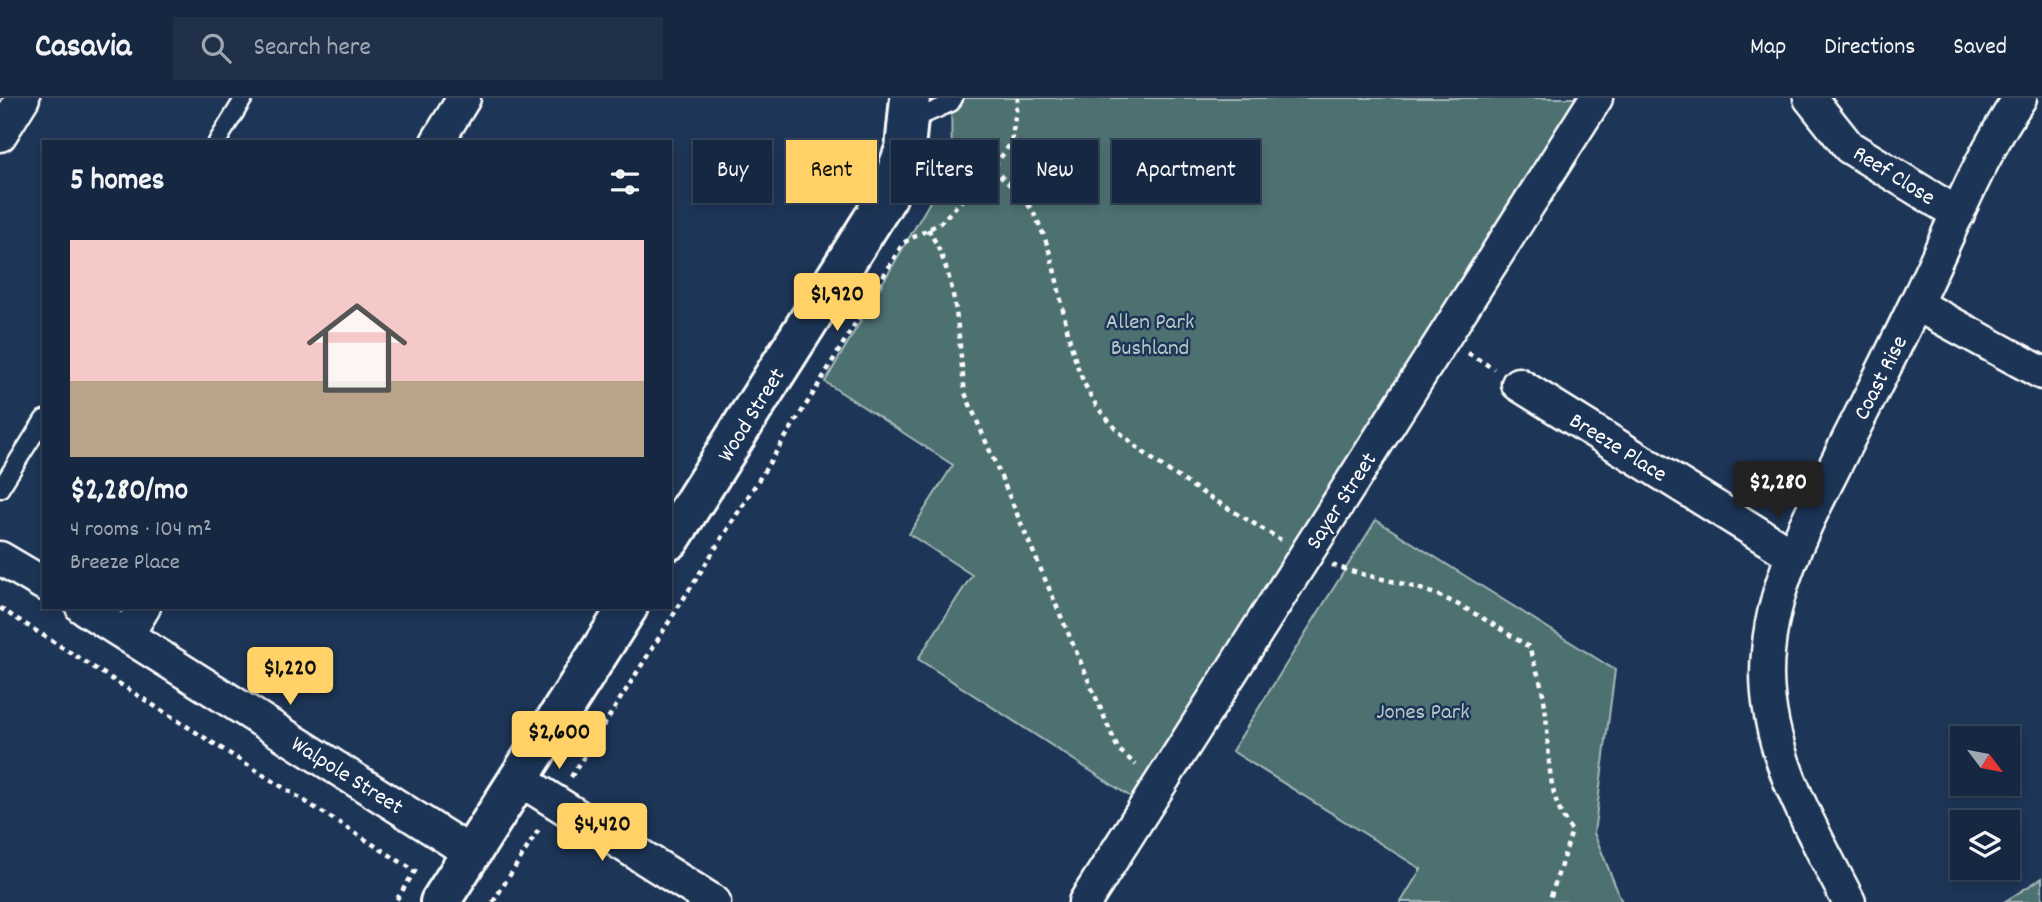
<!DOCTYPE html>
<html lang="en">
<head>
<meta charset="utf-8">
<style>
  body { margin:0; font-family:Dekko,sans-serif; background:#1f3048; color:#f1f3f6; height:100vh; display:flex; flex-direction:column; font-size:26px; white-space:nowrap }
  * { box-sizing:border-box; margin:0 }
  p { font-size:23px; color:#9ea6b1 }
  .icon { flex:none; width:38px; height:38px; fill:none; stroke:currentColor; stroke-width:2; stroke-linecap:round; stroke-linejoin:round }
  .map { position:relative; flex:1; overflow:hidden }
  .drawer { position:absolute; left:42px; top:42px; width:630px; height:469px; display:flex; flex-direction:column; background:#162841; border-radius:0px; box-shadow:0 4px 10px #0003,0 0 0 2px #35445a }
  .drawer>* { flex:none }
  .banner { position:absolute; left:693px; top:42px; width:665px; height:63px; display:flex; gap:14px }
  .needle { width:46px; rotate:122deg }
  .fabs { position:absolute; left:1950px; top:628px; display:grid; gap:14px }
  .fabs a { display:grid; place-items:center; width:70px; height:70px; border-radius:0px; background:#162841; box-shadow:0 4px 10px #0003,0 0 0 2px #35445a; font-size:35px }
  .price { position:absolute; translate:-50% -60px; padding:0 16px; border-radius:7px; background:#ffd166; color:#111; font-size:23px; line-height:46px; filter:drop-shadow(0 2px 4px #0008) }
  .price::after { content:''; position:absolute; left:50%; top:42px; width:21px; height:16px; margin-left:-10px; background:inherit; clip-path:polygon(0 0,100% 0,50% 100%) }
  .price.active { background:#222; color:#fff }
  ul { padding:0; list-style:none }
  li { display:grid; align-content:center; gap:14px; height:371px; padding:0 28px }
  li+li { border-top:2px solid #35445a }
  li span { display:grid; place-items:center; height:217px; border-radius:0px; color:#555 }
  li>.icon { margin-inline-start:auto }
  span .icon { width:126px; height:126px; fill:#fffc; stroke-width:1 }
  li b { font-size:30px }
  h2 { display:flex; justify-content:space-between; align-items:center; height:84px; padding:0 28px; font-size:30px }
  .chip { padding:0 24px; border-radius:0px; background:#162841; box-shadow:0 4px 10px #0003,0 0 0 2px #35445a; font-size:24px; line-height:63px }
  .chip.active { background:#ffd166; color:#111 }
  header { display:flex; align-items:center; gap:42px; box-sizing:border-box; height:98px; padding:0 35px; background:#162841; border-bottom:2px solid #35445a }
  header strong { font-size:33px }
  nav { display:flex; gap:38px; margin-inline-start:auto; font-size:24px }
  .search { width:490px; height:63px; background:#1f3048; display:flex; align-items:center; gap:18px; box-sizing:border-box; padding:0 24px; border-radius:0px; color:#9ea6b1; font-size:26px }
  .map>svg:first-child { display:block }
  .green { fill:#4e7071; stroke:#a6b8b8; stroke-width:2 }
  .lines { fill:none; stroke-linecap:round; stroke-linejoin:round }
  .lane-casing { stroke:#fff; stroke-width:21 }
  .street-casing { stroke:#fff; stroke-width:37 }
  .secondary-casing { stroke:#fff; stroke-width:44 }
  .path { stroke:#fff; stroke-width:4.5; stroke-dasharray:5 5; stroke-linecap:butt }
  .lane { stroke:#1d3557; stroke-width:16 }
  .street { stroke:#1d3557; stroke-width:32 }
  .secondary { stroke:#1d3557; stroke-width:38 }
  .labels { text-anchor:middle; stroke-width:5; stroke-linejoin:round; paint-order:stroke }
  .street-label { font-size:23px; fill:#fff; stroke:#1d3557 }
  .park-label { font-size:23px; fill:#b8c6c6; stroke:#1d3557 }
</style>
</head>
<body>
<header>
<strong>Casavia</strong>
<div class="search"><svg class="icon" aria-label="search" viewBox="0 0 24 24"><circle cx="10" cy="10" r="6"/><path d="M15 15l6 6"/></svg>Search here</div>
<nav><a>Map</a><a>Directions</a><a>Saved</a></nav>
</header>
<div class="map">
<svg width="2042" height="804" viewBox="0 0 2042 804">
  <rect width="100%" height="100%" fill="#1d3557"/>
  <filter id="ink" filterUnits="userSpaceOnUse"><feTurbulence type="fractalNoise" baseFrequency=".0143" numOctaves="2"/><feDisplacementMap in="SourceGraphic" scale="14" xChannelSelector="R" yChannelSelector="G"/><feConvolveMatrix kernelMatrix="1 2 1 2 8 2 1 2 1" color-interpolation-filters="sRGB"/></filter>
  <g filter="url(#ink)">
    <path class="green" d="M951 0H1578L1131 699 918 561 972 477 909 436 953 367 825 284 952 66Z
      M1376 422 1615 572 1594 735 1622 804H1401L1421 771 1232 653Z
      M2042 780V804H2004Z"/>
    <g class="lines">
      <g class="lane-casing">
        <path id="lane" d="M910 23 951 5 954 0
          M217 44 244 0
          M0 391 44 321"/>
      </g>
      <g class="street-casing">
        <path id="street" d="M1810 0 1849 49 1958 116
          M0 37 23 0
          M437 44 464 0
          M1916 206 2042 275
          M1518 286 1791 456
          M0 460 44 486
          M82 509 471 755
          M127 537 144 509
          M519 681 714 804
          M1085 804 1596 0
          M1849 804C1813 733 1768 660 1767 577 1767 498 1802 433 1837 364 1863 312 1890 260 1915 207 1949 138 1976 64 2020 0"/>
      </g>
      <g class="secondary-casing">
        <path id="secondary" d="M670 442 887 99 905 51 910 0
          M440 804 628 509"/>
      </g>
      <path class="path" d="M993 70C1006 84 1024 98 1033 114 1065 172 1059 245 1093 302 1125 356 1227 408 1281 442
        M928 131C960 183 957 237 965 295L1118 651 1136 667
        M1468 255 1494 271
        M1332 467C1357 476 1381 480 1407 487 1451 498 1491 525 1529 549 1533 563 1539 577 1542 591 1553 639 1540 692 1572 733L1549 804
        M0 510 415 773 395 804
        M571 679 816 291 903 145 940 125 993 70 1011 45 1018 0
        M493 804 541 728"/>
      <use href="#lane" class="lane"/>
      <use href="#street" class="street"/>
      <use href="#secondary" class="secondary"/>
    </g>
  </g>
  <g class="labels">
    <g class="street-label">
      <text transform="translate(1895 76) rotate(32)" y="8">Reef Close</text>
      <text transform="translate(1879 279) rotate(-63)" y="8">Coast Rise</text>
      <text transform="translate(750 316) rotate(-58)" y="8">Wood Street</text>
      <text transform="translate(1619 348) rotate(32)" y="8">Breeze Place</text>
      <text transform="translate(1340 402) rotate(-57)" y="8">Sayer Street</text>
      <text transform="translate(348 676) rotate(32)" y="8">Walpole Street</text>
    </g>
    <g class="park-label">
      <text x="1150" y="230">Allen Park<tspan x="1150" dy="26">Bushland</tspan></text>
      <text x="1423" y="620">Jones Park</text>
    </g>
  </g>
</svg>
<div class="fabs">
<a><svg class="needle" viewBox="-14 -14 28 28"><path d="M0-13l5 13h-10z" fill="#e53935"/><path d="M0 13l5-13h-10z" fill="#9ea6b1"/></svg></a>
<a><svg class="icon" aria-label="layers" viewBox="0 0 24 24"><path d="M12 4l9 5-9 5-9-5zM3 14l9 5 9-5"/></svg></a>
</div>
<b class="price" style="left:837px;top:235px">$1,920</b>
<b class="price active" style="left:1778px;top:423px">$2,280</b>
<b class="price" style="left:290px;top:609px">$1,220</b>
<b class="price" style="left:559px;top:673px">$2,600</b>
<b class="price" style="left:602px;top:765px">$4,420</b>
<div class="banner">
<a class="chip">Buy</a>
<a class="chip active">Rent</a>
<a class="chip">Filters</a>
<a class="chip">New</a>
<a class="chip">Apartment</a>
</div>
<section class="drawer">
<h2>5 homes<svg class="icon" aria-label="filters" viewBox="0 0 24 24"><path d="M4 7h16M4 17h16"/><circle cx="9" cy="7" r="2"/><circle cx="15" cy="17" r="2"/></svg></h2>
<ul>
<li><span style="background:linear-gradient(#f6c9c9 65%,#b9a48a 0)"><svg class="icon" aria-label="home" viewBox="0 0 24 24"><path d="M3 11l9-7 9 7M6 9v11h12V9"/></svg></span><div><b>$2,280/mo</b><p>4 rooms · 104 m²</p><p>Breeze Place</p></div></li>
</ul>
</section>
</div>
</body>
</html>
